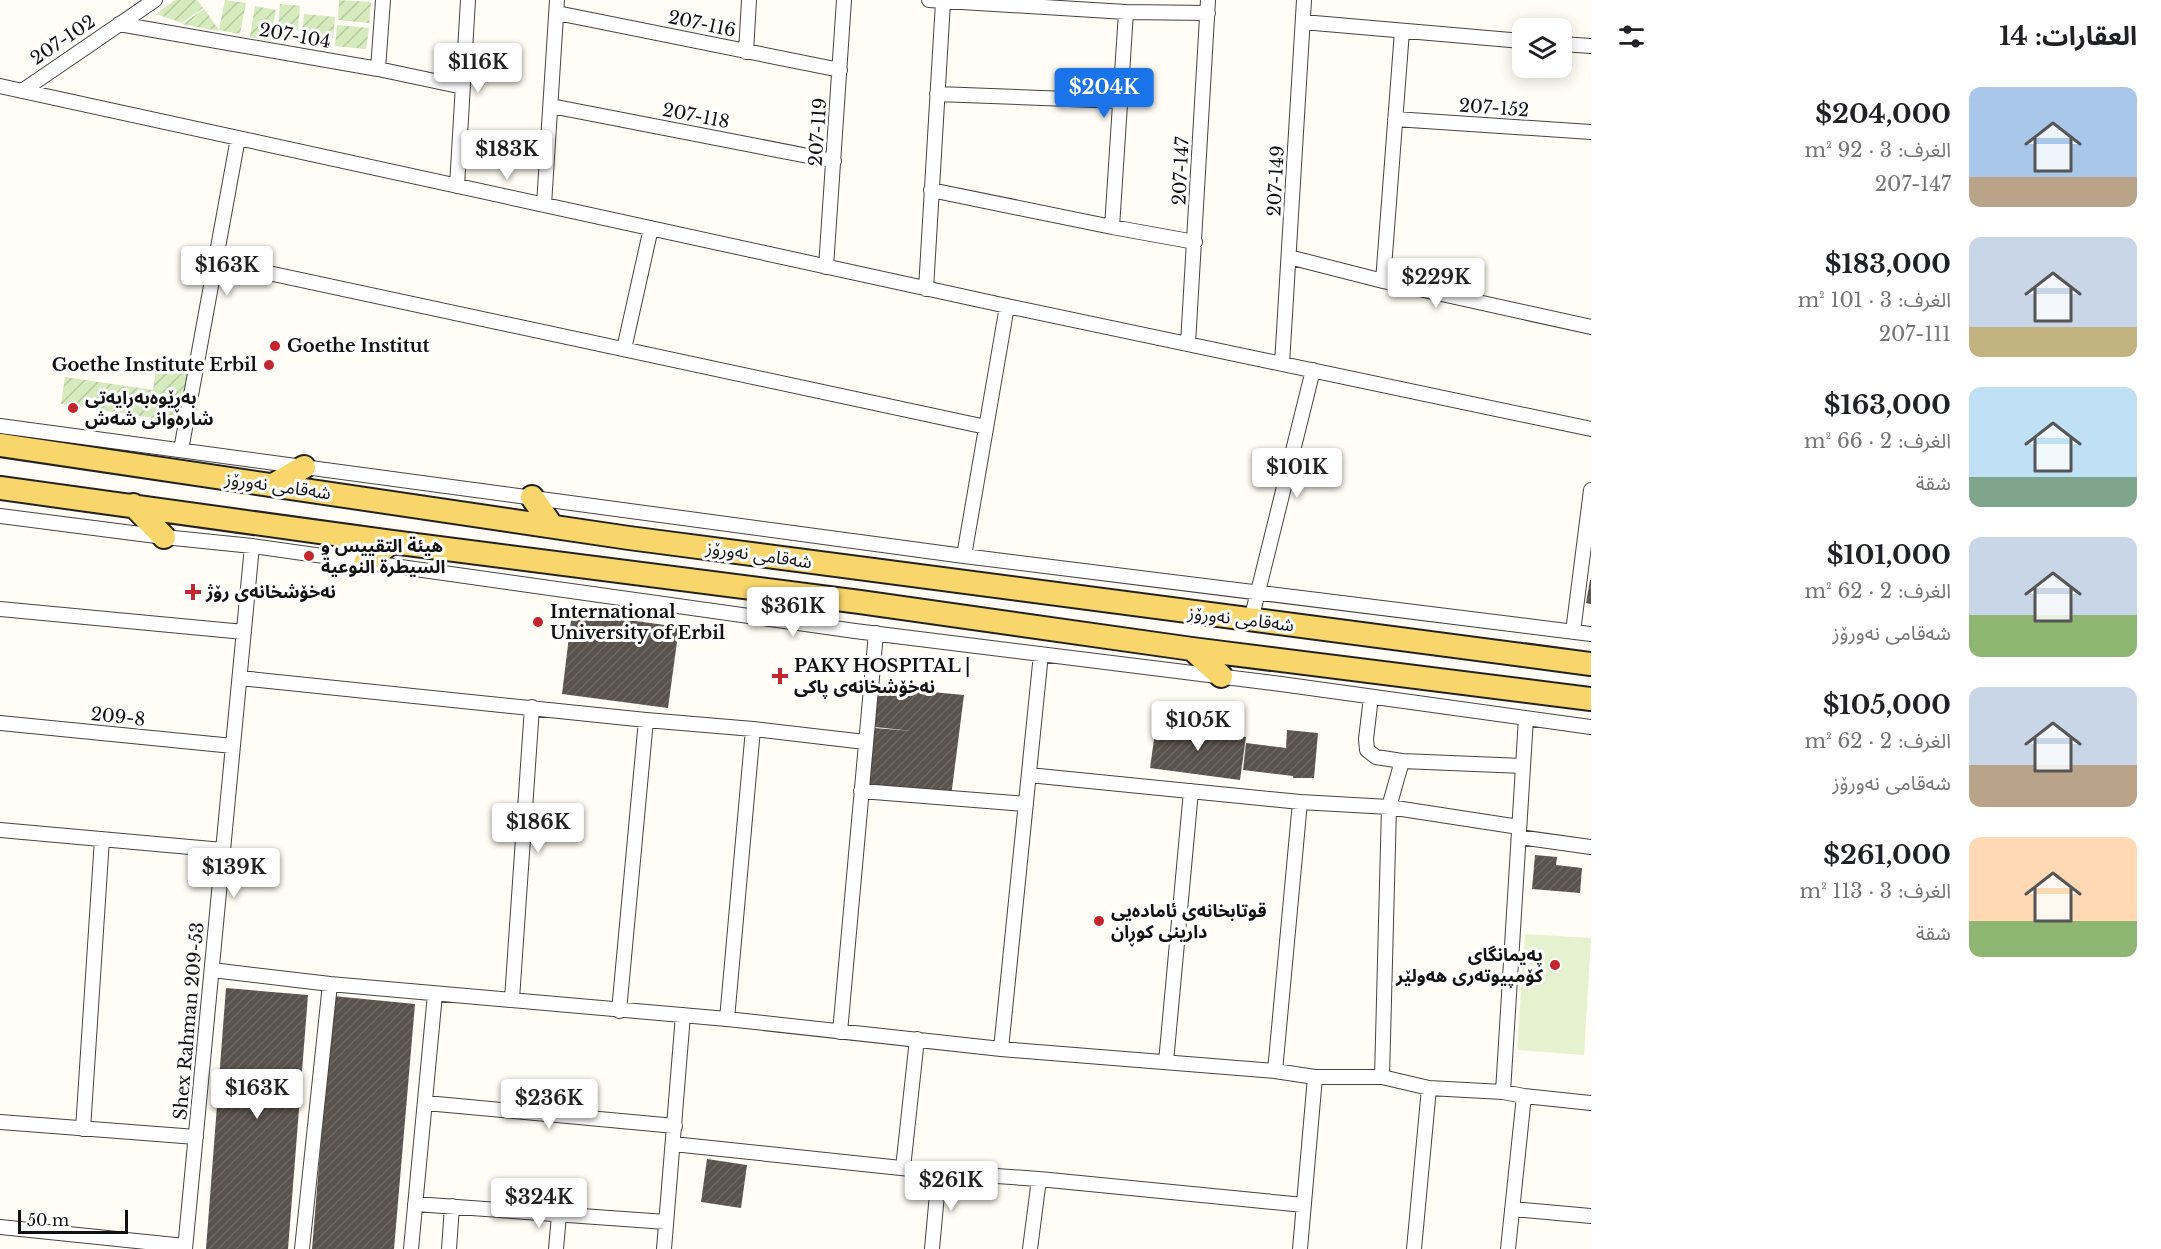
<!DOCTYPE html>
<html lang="ar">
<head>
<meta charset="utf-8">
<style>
  body { margin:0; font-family:"Libre Baskerville","Noto Sans Arabic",serif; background:#f2f2f2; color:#202124; direction:rtl; height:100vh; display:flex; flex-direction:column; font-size:22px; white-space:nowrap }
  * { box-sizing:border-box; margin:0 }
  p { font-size:20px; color:#757577 }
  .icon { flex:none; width:33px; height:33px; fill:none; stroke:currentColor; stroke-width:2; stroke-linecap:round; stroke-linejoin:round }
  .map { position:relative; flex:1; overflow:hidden; direction:ltr }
  .drawer { display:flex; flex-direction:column; background:#fff; width:570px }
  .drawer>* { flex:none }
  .buttons { position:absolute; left:1512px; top:18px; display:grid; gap:12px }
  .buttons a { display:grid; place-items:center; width:60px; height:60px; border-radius:12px; background:#fff; box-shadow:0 3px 15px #0003; font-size:30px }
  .scale { position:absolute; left:18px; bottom:15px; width:110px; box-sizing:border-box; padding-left:6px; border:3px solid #111; border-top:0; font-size:16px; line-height:21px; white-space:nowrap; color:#111; -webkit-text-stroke:4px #fff; paint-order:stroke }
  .price { position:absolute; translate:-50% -51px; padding:0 14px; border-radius:6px; background:#fff; color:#222; font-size:20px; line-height:39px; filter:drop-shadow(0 2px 3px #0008) }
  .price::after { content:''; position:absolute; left:50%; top:36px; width:18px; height:14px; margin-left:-9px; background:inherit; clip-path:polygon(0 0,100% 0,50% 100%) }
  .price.selected { background:#1a73e8; color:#fff }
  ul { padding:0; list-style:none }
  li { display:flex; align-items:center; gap:18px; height:150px; padding:0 24px }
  li span { display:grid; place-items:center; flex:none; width:168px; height:120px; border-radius:12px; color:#555 }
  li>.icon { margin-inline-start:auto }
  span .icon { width:72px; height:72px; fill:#fffc; stroke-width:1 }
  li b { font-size:26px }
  h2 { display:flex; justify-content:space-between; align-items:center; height:72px; padding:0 24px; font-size:26px }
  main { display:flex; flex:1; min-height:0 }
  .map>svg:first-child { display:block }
  .garden { fill:url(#garden-furrows) }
  .pitch { fill:#e6f2cf }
  .building { fill:url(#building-hatch) }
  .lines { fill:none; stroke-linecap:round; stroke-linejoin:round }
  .minor-casing { stroke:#444; stroke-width:16 }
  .primary-casing { stroke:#222; stroke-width:26 }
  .minor { stroke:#fff; stroke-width:14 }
  .primary { stroke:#f9d66b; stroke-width:22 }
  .poi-dot { fill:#c4262e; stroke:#fff; stroke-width:2 }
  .labels { text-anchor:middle; stroke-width:6; stroke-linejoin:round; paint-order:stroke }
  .street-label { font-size:18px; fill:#111; stroke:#fff }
  .poi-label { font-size:18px; font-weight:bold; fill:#111; stroke:#fff; text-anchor:start }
</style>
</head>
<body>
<main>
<section class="drawer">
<h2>العقارات: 14<svg class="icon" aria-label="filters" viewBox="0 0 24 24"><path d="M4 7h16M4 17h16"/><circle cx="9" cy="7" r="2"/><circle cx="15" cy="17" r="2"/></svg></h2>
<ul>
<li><span style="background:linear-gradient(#a9c7e8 75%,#b9a48a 0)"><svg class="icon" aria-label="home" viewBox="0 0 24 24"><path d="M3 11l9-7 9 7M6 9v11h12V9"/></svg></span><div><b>$204,000</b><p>الغرف: 3 · 92 m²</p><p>207-147</p></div></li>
<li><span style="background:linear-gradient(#c9d6e8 75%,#c2b280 0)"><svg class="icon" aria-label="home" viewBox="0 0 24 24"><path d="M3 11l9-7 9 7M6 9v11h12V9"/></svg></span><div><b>$183,000</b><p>الغرف: 3 · 101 m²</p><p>207-111</p></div></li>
<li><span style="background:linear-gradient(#bfe0f5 75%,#7fa58c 0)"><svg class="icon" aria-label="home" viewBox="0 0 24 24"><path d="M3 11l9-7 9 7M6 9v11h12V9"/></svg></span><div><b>$163,000</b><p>الغرف: 2 · 66 m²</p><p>شقة</p></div></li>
<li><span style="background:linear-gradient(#c9d6e8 65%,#8fb573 0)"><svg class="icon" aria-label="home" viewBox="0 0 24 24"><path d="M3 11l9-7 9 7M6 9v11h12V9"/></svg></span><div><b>$101,000</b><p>الغرف: 2 · 62 m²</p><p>شەقامی نەورۆز</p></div></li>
<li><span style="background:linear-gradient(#c9d6e8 65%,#b9a48a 0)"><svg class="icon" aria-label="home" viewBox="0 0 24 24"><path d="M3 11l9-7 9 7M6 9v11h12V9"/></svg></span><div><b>$105,000</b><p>الغرف: 2 · 62 m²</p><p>شەقامی نەورۆز</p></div></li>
<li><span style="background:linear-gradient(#ffd9b3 70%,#8fb573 0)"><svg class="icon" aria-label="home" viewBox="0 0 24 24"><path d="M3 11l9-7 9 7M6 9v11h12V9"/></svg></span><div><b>$261,000</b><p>الغرف: 3 · 113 m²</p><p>شقة</p></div></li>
</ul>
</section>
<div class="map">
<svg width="1591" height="1249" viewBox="0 0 1591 1249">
  <defs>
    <pattern id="garden-furrows" width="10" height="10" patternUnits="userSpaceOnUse" patternTransform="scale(1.5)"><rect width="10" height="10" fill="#d5ebbd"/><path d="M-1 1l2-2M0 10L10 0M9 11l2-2" fill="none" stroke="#b6c8a1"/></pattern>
    <pattern id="building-hatch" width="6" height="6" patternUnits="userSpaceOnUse" patternTransform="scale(1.5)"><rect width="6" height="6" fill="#5a524d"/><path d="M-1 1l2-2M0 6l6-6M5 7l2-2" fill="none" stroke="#6d6662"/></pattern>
  </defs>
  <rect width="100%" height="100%" fill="#fffdf5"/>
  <path class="garden" d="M175 0H197L203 8 182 23 156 14Z
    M225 0 246 3 240 34 219 30Z
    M339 0 371 2 369 23 338 20Z
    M280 4 300 6 298 30 278 28Z
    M255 6 276 10 270 41 250 37Z
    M204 9 219 30V31L182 24Z
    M304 14 335 17 333 38 302 35Z
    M337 25 369 28 366 49 335 46Z
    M157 365 188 369 180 422 61 404 65 377 153 390Z"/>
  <path class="pitch" d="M1525 934 1591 938 1584 1055 1517 1050Z"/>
  <path class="building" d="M1590 580H1591V604L1586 603Z
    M572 612 679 627 668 708 562 694Z
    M878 687 964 695 951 797 868 790 874 728 912 731 875 727Z
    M1156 725 1246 737 1240 780 1150 768Z
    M1287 730 1318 733 1314 778H1293V776L1243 770 1246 743 1286 748Z
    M1535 855 1557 857 1556 865 1582 868 1580 893 1532 889Z
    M226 988 308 995 288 1249H206Z
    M333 996 415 1004 394 1249H312Z
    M707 1159 747 1165 741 1208 701 1202Z"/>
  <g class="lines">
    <g class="minor-casing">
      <path id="minor" d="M929 0 1126 12 1208 13
        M557 13 840 70
        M1303 22 1522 41
        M119 24 378 69 463 87
        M1562 44 1591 46
        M746 52 749 0
        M378 69 383 0
        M0 86 1007 306 1591 429
        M22 91 155 0
        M937 94 1120 101
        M551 106 834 161
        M1395 119 1591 132
        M457 186 468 0
        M931 190 1112 227 1195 242
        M544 205 557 0
        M1112 227 1126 12
        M1289 257 1383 281 1591 327
        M217 262 986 427
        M826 267 844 0
        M1383 281 1402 31
        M926 289 943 2
        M1188 344 1208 0
        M624 349 651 228
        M1282 364 1304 0
        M0 426 964 556 1591 634
        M181 450 238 138
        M0 516 164 537 252 546 855 631 1281 684 1591 727
        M964 556 1007 306
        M0 609 244 632
        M1251 620 1313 370
        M1573 632 1591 490
        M240 678 646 720 753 729 865 742
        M1371 697 1366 739 1367 750 1376 757 1402 761 1523 766
        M0 723 233 746
        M1029 775 1300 802 1389 807 1519 827
        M861 791 1026 804
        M0 830 223 850
        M1519 837 1591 847
        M212 970 330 984 727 1019 1001 1049 1275 1071 1315 1077H1382L1429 1088 1503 1092 1524 1096 1591 1103
        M512 999 532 707
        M619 1011 646 720
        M727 1019 753 729
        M840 1032 876 633
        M1001 1049 1041 654
        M1166 1062 1191 791
        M1275 1071 1300 802
        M1382 1077 1389 807 1402 761
        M1503 1092 1526 718
        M426 1103 675 1126
        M0 1122 196 1137
        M83 1129 102 839
        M673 1144 939 1172 1039 1179 1304 1205
        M903 1168 917 1039
        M415 1204 666 1222
        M1512 1209 1591 1216
        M0 1227 185 1246
        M185 1249 252 546
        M302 1249 330 984
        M411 1249 435 994
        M449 1249 452 1206
        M556 1249 559 1215
        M664 1249 683 1015
        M932 1249 939 1172
        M1030 1249 1039 1179
        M1300 1249 1315 1077
        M1414 1249 1429 1088
        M1508 1249 1524 1096"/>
    </g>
    <g class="primary-casing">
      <path id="primary" d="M0 445 629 538 1591 664
        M273 485 304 467
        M0 488 392 542 860 602 1192 649 1591 699
        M532 497 552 526
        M133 505 164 537
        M365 563 392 542
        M1192 649 1221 676"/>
    </g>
    <use href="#minor" class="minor"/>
    <use href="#primary" class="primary"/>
  </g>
  <g class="poi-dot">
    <circle cx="275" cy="346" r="6"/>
    <circle cx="269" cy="365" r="6"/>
    <circle cx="73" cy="408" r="6"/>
    <circle cx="309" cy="556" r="6"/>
    <path d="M190 583h6v6h6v6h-6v6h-6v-6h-6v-6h6z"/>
    <circle cx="538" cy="622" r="6"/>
    <path d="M777 667h6v6h6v6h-6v6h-6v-6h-6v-6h6z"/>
    <circle cx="1099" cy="921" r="6"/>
    <circle cx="1555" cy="965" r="6"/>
  </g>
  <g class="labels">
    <g class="street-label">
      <text transform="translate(702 24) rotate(12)" y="6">207-116</text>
      <text transform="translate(295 36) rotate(10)" y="6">207-104</text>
      <text transform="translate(63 40) rotate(-34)" y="6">207-102</text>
      <text transform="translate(1494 108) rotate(4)" y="6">207-152</text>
      <text transform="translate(696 116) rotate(11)" y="6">207-118</text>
      <text transform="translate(818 132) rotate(-86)" y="6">207-119</text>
      <text transform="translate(1181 171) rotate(-87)" y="6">207-147</text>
      <text transform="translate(1276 181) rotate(-87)" y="6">207-149</text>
      <text transform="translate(278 486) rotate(8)" y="6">شەقامی نەورۆز</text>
      <text transform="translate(759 555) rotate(8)" y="6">شەقامی نەورۆز</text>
      <text transform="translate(1241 619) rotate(7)" y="6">شەقامی نەورۆز</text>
      <text transform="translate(118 717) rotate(6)" y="6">209-8</text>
      <text transform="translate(189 1021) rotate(-85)" y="6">Shex Rahman 209-53</text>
    </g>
    <g class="poi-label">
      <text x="287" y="352">Goethe Institut</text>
      <text x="257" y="371" text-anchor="end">Goethe Institute Erbil</text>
      <text x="85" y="404">بەڕێوەبەرایەتی<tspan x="85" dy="21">شارەوانی شەش</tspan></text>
      <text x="321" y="552">هيئة التقييس و<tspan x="321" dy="21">السيطرة النوعية</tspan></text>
      <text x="206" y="598">نەخۆشخانەی رۆژ</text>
      <text x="550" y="618">International<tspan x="550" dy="21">University of Erbil</tspan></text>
      <text x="794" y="672">PAKY HOSPITAL |<tspan x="794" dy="21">نەخۆشخانەی پاکی</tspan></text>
      <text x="1111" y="917">قوتابخانەی ئامادەیی<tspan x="1111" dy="21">دارینی کوڕان</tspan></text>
      <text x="1543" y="961" text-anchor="end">پەیمانگای<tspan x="1543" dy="21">کۆمپیوتەری هەولێر</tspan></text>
    </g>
  </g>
</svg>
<div class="buttons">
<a><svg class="icon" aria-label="layers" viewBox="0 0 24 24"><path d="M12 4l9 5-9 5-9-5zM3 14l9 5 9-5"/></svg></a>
</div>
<div class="scale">50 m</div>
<b class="price" style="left:478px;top:94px">$116K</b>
<b class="price selected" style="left:1104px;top:119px">$204K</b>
<b class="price" style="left:507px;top:181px">$183K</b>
<b class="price" style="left:227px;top:297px">$163K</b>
<b class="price" style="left:1436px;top:309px">$229K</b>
<b class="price" style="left:1297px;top:499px">$101K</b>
<b class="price" style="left:793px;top:638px">$361K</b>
<b class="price" style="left:1198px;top:752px">$105K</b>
<b class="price" style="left:538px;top:854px">$186K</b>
<b class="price" style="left:234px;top:899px">$139K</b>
<b class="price" style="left:257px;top:1120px">$163K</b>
<b class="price" style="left:549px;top:1130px">$236K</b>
<b class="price" style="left:951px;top:1212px">$261K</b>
<b class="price" style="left:539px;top:1229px">$324K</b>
</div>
</main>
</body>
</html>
